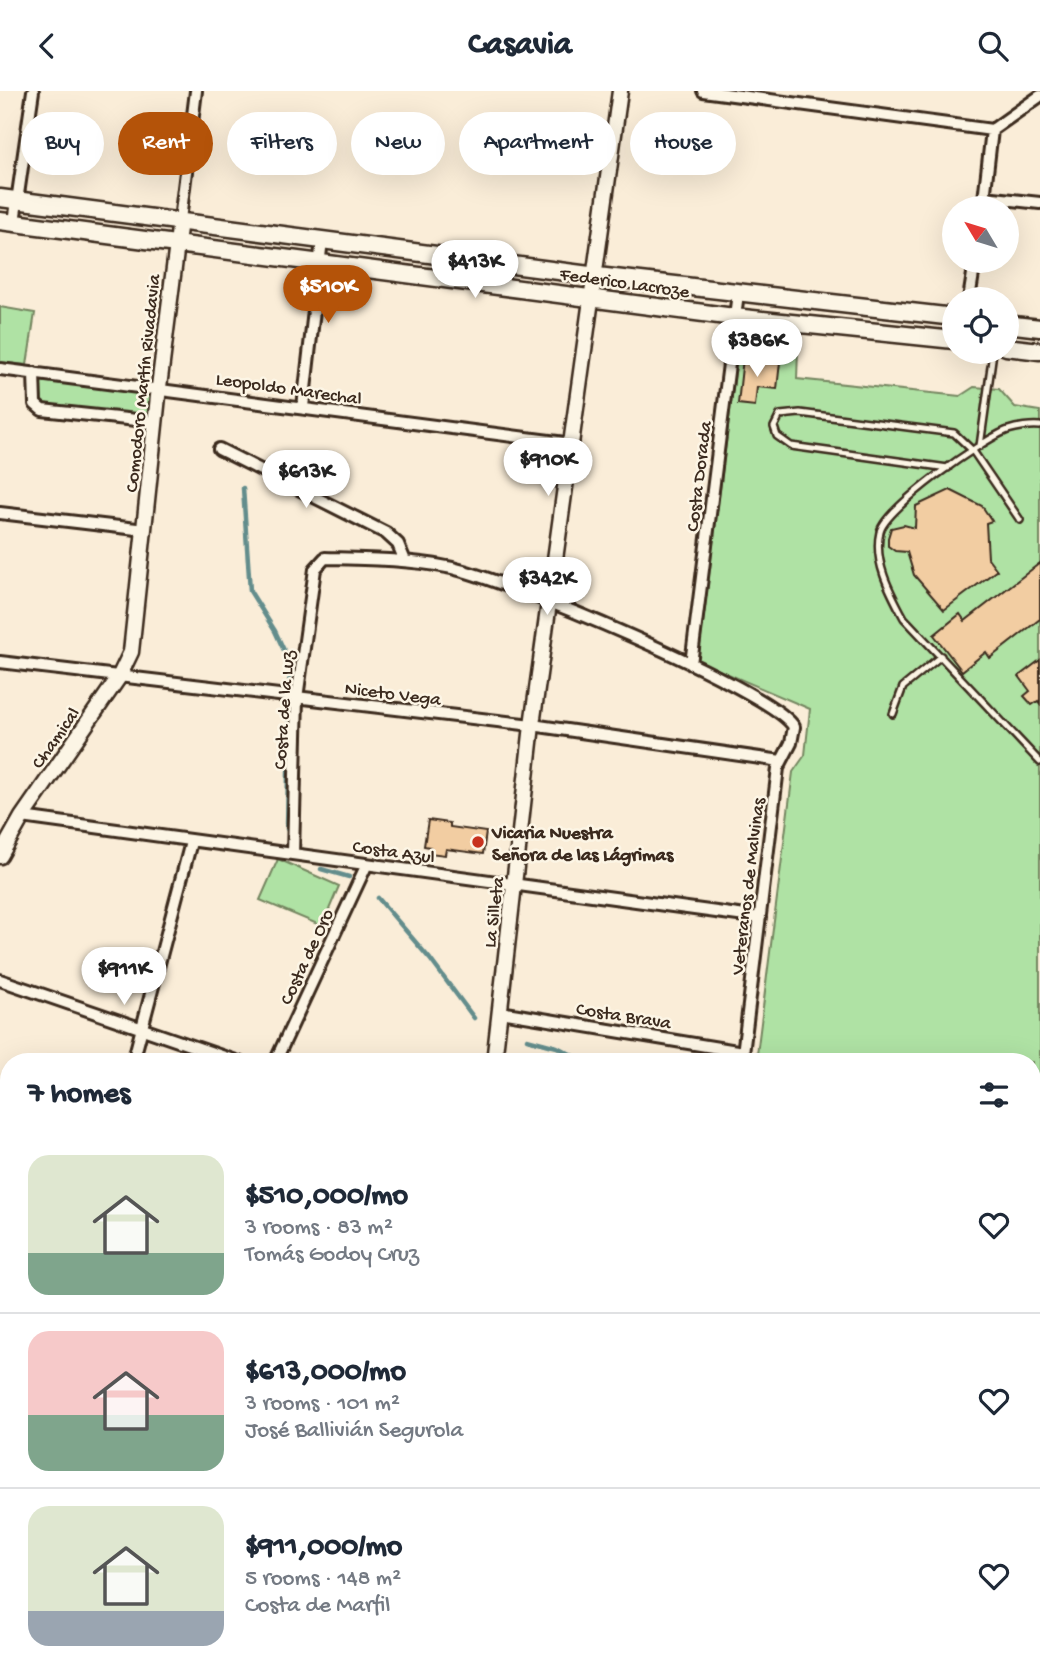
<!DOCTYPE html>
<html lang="en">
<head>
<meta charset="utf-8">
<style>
  body { margin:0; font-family:"Gochi Hand",sans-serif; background:#f6f6f7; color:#1f2937; height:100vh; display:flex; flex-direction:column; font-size:26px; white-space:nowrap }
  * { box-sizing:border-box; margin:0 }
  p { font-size:23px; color:#747a83 }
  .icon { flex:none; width:38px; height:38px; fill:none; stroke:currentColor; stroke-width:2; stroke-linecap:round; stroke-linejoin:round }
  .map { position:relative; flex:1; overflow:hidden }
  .sheet { position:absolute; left:0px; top:962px; width:1041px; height:625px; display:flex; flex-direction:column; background:#fff; border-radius:28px 28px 0 0; box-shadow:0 7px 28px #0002 }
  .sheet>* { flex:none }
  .banner { position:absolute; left:21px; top:21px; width:999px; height:63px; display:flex; gap:14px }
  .needle { width:46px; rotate:308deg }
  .controls { position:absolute; left:942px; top:105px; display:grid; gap:14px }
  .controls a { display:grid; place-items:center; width:77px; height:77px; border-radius:50%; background:#fff; box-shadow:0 7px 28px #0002; font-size:35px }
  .price { position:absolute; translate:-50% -60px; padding:0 16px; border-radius:24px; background:#fff; color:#222; font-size:23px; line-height:46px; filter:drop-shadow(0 2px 4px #0008) }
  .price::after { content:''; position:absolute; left:50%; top:42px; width:21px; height:16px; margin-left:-10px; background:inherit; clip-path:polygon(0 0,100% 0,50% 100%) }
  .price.current { background:#b45309; color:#fff }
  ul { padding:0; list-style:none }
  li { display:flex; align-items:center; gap:21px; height:175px; padding:0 28px }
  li+li { border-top:2px solid #e0e1e3 }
  li span { display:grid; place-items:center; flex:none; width:196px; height:140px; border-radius:21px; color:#555 }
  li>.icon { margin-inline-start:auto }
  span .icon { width:84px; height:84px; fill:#fffc; stroke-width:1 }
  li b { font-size:30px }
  h2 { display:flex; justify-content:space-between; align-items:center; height:84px; padding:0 28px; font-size:30px }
  .tag { padding:0 24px; border-radius:32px; background:#fff; box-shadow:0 7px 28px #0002; font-size:24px; line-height:63px }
  .tag.current { background:#b45309; color:#fff }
  header { display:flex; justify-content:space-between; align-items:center; height:91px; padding:0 28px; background:#fff; font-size:32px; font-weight:700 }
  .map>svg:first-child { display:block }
  .green { fill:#afe2a4; stroke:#758661; stroke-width:2 }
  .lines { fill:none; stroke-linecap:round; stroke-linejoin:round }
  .stream { stroke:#638d8c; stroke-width:4.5 }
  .building { fill:#f2cda2; stroke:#3b2a1e; stroke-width:2 }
  .service-casing { stroke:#3b2a1e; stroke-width:10 }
  .minor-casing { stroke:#3b2a1e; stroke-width:16 }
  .tertiary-casing { stroke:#3b2a1e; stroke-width:19 }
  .secondary-casing { stroke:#3b2a1e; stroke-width:21 }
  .service { stroke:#fcf5e5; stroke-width:5 }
  .minor { stroke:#fcf5e5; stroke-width:10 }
  .tertiary { stroke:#fcf5e5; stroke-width:14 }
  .secondary { stroke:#fcf5e5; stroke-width:16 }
  .poi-dot { fill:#c8321e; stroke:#fcf5e5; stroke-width:2.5 }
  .labels { text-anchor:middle; stroke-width:5; stroke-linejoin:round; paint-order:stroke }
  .street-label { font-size:19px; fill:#3b2a1e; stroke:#fcf5e5 }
  .poi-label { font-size:19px; font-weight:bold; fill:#3b2a1e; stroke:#fcf5e5; text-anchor:start }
</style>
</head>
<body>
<header><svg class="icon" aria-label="back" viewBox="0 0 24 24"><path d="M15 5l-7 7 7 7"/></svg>Casavia<svg class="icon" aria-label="search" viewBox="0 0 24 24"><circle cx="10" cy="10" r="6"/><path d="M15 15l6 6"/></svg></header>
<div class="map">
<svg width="1040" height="1587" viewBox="0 0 1040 1587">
  <rect width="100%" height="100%" fill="#faedd8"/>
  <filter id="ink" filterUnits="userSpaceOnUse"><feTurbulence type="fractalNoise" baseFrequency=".0143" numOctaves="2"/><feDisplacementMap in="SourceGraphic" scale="14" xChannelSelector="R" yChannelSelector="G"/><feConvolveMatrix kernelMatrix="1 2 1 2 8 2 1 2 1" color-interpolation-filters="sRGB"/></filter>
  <g filter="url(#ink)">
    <path class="green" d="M0 216 35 222 27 274 0 271Z
      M739 250 798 258 797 288 960 305 974 296 999 298 1015 316 1040 320V1275L1033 1281 1032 971H756L793 681 805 664 810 618 698 570Z
      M39 285 157 298 153 329 42 312Z
      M278 768 339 795 322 835 260 809Z
      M0 1505 9 1506V1578L99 1579 98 1587H0Z"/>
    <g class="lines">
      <path class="stream" d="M243 397 250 500 275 540 288 568 290 595
        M289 626 287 738 291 743
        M321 778 349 786
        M378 807 430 868 474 927
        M527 948 557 956 574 965 575 971
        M572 1587 575 1578"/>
    </g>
    <path class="building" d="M743 267 780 271 777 298 757 296 755 315 738 313Z
      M950 399 982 415 992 430 986 432 988 467 997 479 944 519 914 484 907 461 895 460 888 455V447L891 437 904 434 915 437 916 415Z
      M1040 472V528L990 567 986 561 962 580 934 544 960 523 965 530Z
      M1040 569V613L1038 610 1032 614 1024 605 1030 600 1019 585Z
      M428 729 450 732V736L486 741 483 763 446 758 445 764 429 762 430 756 424 755Z"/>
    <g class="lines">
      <g class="service-casing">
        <path id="service" d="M1040 335C1031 334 1017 336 1008 339 983 348 885 417 880 441 873 470 890 501 904 527L1040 671
          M980 355 993 261
          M948 377 791 355 777 345 774 336 780 324 800 322 954 342 973 360 1020 429
          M893 623 903 596 941 565"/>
      </g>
      <g class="minor-casing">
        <path id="minor" d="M703 0 992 39 1040 5
          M985 106 1040 112
          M983 117 992 39
          M180 129 196 0
          M14 131 33 0
          M969 208 975 170
          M0 278 573 353
          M34 282 35 313 42 319 155 331
          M303 316 322 149
          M219 358 386 442 398 453 405 470
          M0 422 145 439
          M0 571 532 634 781 670
          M691 573 738 202
          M22 726 760 827
          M293 763 297 607 315 478 325 467C366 468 407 468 447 476 499 485 773 599 794 636L791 652 778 677 742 971
          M0 889 239 971
          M500 921 743 961
          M133 971 191 751
          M275 971 367 773
          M0 1048 9 1050
          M0 1170H9
          M0 1296 9 1297
          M1032 1323 1040 1317
          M0 1387 9 1388
          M1032 1429H1040
          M1032 1506 1040 1514
          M680 1578 689 1587
          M891 1578 900 1587
          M230 1587 231 1578
          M544 1587 549 1578
          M775 1587 784 1578"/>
      </g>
      <g class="tertiary-casing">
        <path id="tertiary" d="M0 765 22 726 119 586 131 561 159 296 180 129
          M494 971 532 634 620 0
          M425 1587 426 1578"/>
      </g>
      <g class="secondary-casing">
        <path id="secondary" d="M0 107 597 185 954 226
          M0 130 734 226 954 249
          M1006 233 1040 237
          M1006 256 1040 260"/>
      </g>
      <use href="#service" class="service"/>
      <use href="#minor" class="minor"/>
      <use href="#tertiary" class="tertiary"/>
      <use href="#secondary" class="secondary"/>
    </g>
  </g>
  <circle class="poi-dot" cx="478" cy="751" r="7"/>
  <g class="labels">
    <g class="street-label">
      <text transform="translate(625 190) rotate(8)" y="7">Federico Lacroze</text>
      <text transform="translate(141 292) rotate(-84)" y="7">Comodoro Martín Rivadavia</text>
      <text transform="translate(289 296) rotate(8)" y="7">Leopoldo Marechal</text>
      <text transform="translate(697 385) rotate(-83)" y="7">Costa Dorada</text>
      <text transform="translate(393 601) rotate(7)" y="7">Niceto Vega</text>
      <text transform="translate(282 619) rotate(-86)" y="7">Costa de la Luz</text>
      <text transform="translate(54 646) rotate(-55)" y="7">Chamical</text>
      <text transform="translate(394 759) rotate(8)" y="7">Costa Azul</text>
      <text transform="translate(746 795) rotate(-83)" y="7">Veteranos de Malvinas</text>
      <text transform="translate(492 821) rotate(-83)" y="7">La Silleta</text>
      <text transform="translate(305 865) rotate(-65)" y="7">Costa de Oro</text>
      <text transform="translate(624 923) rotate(9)" y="7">Costa Brava</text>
    </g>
    <g class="poi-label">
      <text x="492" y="747">Vicaria Nuestra<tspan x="492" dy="22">Señora de las Lágrimas</tspan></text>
    </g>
  </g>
</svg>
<div class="controls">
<a><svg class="needle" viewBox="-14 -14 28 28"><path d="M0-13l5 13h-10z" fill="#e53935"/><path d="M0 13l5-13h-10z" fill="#747a83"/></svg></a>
<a><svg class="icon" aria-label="locate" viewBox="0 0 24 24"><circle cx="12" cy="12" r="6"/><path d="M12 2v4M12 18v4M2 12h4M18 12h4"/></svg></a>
</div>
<b class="price" style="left:475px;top:209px">$413K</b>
<b class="price current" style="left:328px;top:234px">$510K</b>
<b class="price" style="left:757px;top:288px">$386K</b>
<b class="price" style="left:548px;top:407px">$910K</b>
<b class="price" style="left:306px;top:419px">$613K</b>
<b class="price" style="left:547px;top:526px">$342K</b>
<b class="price" style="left:124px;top:916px">$911K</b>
<div class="banner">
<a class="tag">Buy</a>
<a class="tag current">Rent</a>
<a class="tag">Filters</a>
<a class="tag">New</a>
<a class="tag">Apartment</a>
<a class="tag">House</a>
</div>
<section class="sheet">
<h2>7 homes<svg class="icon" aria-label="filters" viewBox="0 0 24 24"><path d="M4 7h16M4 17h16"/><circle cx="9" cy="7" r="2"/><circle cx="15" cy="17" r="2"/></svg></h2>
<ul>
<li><span style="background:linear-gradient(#dfe7d0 70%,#7fa58c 0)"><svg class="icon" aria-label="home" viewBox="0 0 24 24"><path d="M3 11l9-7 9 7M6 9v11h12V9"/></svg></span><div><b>$510,000/mo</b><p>3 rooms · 83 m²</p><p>Tomás Godoy Cruz</p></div><svg class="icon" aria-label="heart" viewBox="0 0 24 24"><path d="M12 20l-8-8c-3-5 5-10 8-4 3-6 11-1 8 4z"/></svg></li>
<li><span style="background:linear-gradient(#f6c9c9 60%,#7fa58c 0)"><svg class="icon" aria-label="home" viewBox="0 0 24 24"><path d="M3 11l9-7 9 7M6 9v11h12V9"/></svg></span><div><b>$613,000/mo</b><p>3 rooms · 101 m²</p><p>José Ballivián Segurola</p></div><svg class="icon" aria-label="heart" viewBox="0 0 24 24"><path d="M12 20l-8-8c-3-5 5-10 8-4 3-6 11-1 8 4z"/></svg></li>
<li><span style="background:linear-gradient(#dfe7d0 75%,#9aa5b1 0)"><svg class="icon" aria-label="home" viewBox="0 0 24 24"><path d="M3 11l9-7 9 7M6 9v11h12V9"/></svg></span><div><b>$911,000/mo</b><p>5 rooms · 148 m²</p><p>Costa de Marfil</p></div><svg class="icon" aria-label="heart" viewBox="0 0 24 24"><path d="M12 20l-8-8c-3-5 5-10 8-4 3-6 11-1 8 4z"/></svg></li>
</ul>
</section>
</div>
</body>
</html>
